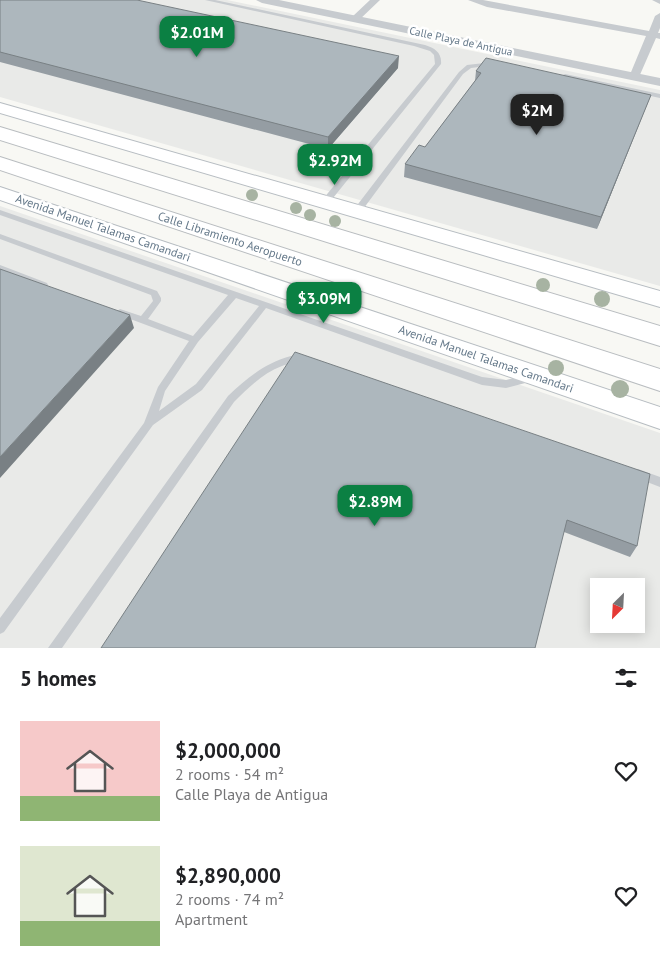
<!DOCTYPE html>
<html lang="en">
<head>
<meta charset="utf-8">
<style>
  body { margin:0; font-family:"PT Sans",sans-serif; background:#f2f2f2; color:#202124; height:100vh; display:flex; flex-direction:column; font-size:19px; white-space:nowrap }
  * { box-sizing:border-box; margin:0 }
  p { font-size:16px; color:#757577 }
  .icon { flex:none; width:28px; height:28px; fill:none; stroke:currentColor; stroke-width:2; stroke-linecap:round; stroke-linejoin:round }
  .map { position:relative; height:648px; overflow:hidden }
  .panel { display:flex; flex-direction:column; background:#fff; flex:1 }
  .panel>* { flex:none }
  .needle { width:32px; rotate:204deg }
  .tools { position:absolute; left:590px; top:578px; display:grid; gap:10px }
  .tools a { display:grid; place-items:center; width:55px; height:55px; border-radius:0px; background:#fff; box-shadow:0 2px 12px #0003; font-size:25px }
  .price { position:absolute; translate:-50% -42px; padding:0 11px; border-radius:10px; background:#0b8043; color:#fff; font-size:16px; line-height:32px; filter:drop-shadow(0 1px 2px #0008) }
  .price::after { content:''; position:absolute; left:50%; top:30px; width:15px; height:11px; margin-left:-8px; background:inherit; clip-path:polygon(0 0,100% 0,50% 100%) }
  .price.current { background:#222; color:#fff }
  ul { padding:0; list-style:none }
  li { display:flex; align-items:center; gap:15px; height:125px; padding:0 20px }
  li span { display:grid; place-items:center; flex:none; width:140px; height:100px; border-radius:0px; color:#555 }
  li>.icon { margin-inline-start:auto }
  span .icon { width:60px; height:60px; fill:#fffc; stroke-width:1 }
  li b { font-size:21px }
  h2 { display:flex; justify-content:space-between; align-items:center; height:60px; padding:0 20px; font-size:21px }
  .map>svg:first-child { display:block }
  .built { fill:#e9eae8; fill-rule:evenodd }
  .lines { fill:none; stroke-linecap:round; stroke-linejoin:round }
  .secondary-casing { stroke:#b7bdc2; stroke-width:2 }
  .trunk-casing { stroke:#b9bdc0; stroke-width:2 }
  .service { fill:#c7cbcf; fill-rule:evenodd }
  .minor { fill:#c7cbcf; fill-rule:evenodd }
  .tertiary { fill:#c7cbcf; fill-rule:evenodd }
  .secondary { fill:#fff; fill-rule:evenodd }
  .trunk { fill:#fff; fill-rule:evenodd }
  .tree { fill:#a7b3a2 }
  .wall { fill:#959da3 }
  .shaded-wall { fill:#798084 }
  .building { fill:#adb7bd; stroke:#798084 }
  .labels { text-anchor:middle; stroke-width:5; stroke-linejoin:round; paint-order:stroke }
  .far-street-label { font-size:11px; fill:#647889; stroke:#fff }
  .street-label { font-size:12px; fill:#647889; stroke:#fff }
</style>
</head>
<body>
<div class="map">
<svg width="660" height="648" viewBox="0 0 660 648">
  <rect width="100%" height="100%" fill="#f8f8f4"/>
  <path class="built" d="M0 0H227L660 90V286L0 97Z
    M0 206 660 433V648H0ZM599 586H636V624H599Z"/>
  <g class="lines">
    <g class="secondary-casing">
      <path id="secondary" d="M0 103 660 291V307L0 113Z
        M0 187 660 407V429L0 200Z"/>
    </g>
    <g class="trunk-casing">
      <path id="trunk" d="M0 127 660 326V346L0 140Z
        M0 157 660 369V391L0 170Z"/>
    </g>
    <path class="service" d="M205 0H215L425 45C435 48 442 53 441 64L329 203H323V199L435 64 434 55 430 51 414 46Z
      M493 62 495 63V65L471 68 463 74 361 212H355V208L459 72 467 65Z
      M565 74 660 94V98L563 77V75Z
      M0 210 482 377 506 380 530 374 533 375 535 378 533 381 506 388 482 385 266 308 202 390 153 425 4 632 0 634V618L144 423 158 387 189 341 117 314 116 312 120 309 141 316 153 301 151 295 0 239V234L157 291 161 298V301L148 319 193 336 228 295 0 215ZM236 298 259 306 196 384 159 411 165 391 198 342Z
      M0 265 47 283 48 285 47 287H41L0 271Z
      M291 356 305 357 307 359 305 361C297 364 289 363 282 366 263 373 248 388 234 402L62 648H48L228 396C247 378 265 363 291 356Z
      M638 469 660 477V487L634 477 633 474 634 471Z"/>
    <path class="minor" d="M370 0H380L358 21H352V17Z
      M468 0H483L649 31 655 16 660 13V28L658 33H660V39L656 38 639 77 634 80 629 77 646 36 487 7Z
      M652 0H660V4Z"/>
    <path class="tertiary" d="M256 0H279L660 78V86L262 3Z"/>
    <use href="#secondary" class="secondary"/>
    <use href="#trunk" class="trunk"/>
  </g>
  <g class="tree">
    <circle cx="252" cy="195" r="6"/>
    <circle cx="296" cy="208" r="6"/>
    <circle cx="310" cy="215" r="6"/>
    <circle cx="335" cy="221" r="6"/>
    <circle cx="543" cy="285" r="7"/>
    <circle cx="602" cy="299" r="8"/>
    <circle cx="556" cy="368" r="8"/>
    <circle cx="620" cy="389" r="9"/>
  </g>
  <path class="wall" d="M0 0 398 68 328 149 0 62Z
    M476 71 651 95 597 229 404 177 405 164 425 147 475 81Z
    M295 352 637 546 630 557 564 532Z"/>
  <path class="shaded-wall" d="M399 56 398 68 328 149V137Z
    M651 95 646 107 597 229 601 217Z
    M130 315 134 328 0 478V457Z"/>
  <path class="building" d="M0 0H137L399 56 328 137 0 52Z
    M486 58 651 95 601 217 405 164 419 145 425 147 481 73 476 71Z
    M0 269 130 315 0 457Z
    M295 352 650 474 637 546 567 520 535 648H101Z"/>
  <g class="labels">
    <g class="far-street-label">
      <text transform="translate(461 41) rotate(12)" y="4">Calle Playa de Antigua</text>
    </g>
    <g class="street-label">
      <text transform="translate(103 228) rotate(19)" y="4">Avenida Manuel Talamas Camandari</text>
      <text transform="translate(230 239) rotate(18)" y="4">Calle Libramiento Aeropuerto</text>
      <text transform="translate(486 359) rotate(19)" y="4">Avenida Manuel Talamas Camandari</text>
    </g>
  </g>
</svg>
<div class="tools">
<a><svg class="needle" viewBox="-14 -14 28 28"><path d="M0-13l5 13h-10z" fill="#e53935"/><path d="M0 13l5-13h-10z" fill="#757577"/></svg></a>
</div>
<b class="price" style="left:197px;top:58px">$2.01M</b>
<b class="price current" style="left:537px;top:136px">$2M</b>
<b class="price" style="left:335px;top:186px">$2.92M</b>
<b class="price" style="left:324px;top:324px">$3.09M</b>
<b class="price" style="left:375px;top:527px">$2.89M</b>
</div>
<section class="panel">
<h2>5 homes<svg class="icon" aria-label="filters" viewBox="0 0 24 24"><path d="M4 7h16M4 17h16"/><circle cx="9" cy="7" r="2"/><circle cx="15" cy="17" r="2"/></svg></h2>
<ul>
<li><span style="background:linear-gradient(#f6c9c9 75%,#8fb573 0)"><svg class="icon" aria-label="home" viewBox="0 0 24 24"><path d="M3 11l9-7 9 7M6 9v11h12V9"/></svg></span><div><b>$2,000,000</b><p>2 rooms · 54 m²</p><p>Calle Playa de Antigua</p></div><svg class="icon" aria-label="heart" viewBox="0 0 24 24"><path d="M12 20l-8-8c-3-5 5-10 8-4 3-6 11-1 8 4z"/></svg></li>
<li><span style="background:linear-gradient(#dfe7d0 75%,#8fb573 0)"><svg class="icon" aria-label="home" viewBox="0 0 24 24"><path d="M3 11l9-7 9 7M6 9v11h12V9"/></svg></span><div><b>$2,890,000</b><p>2 rooms · 74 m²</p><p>Apartment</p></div><svg class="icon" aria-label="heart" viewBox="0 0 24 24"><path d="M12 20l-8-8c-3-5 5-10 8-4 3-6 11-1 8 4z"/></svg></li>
</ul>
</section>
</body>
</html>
